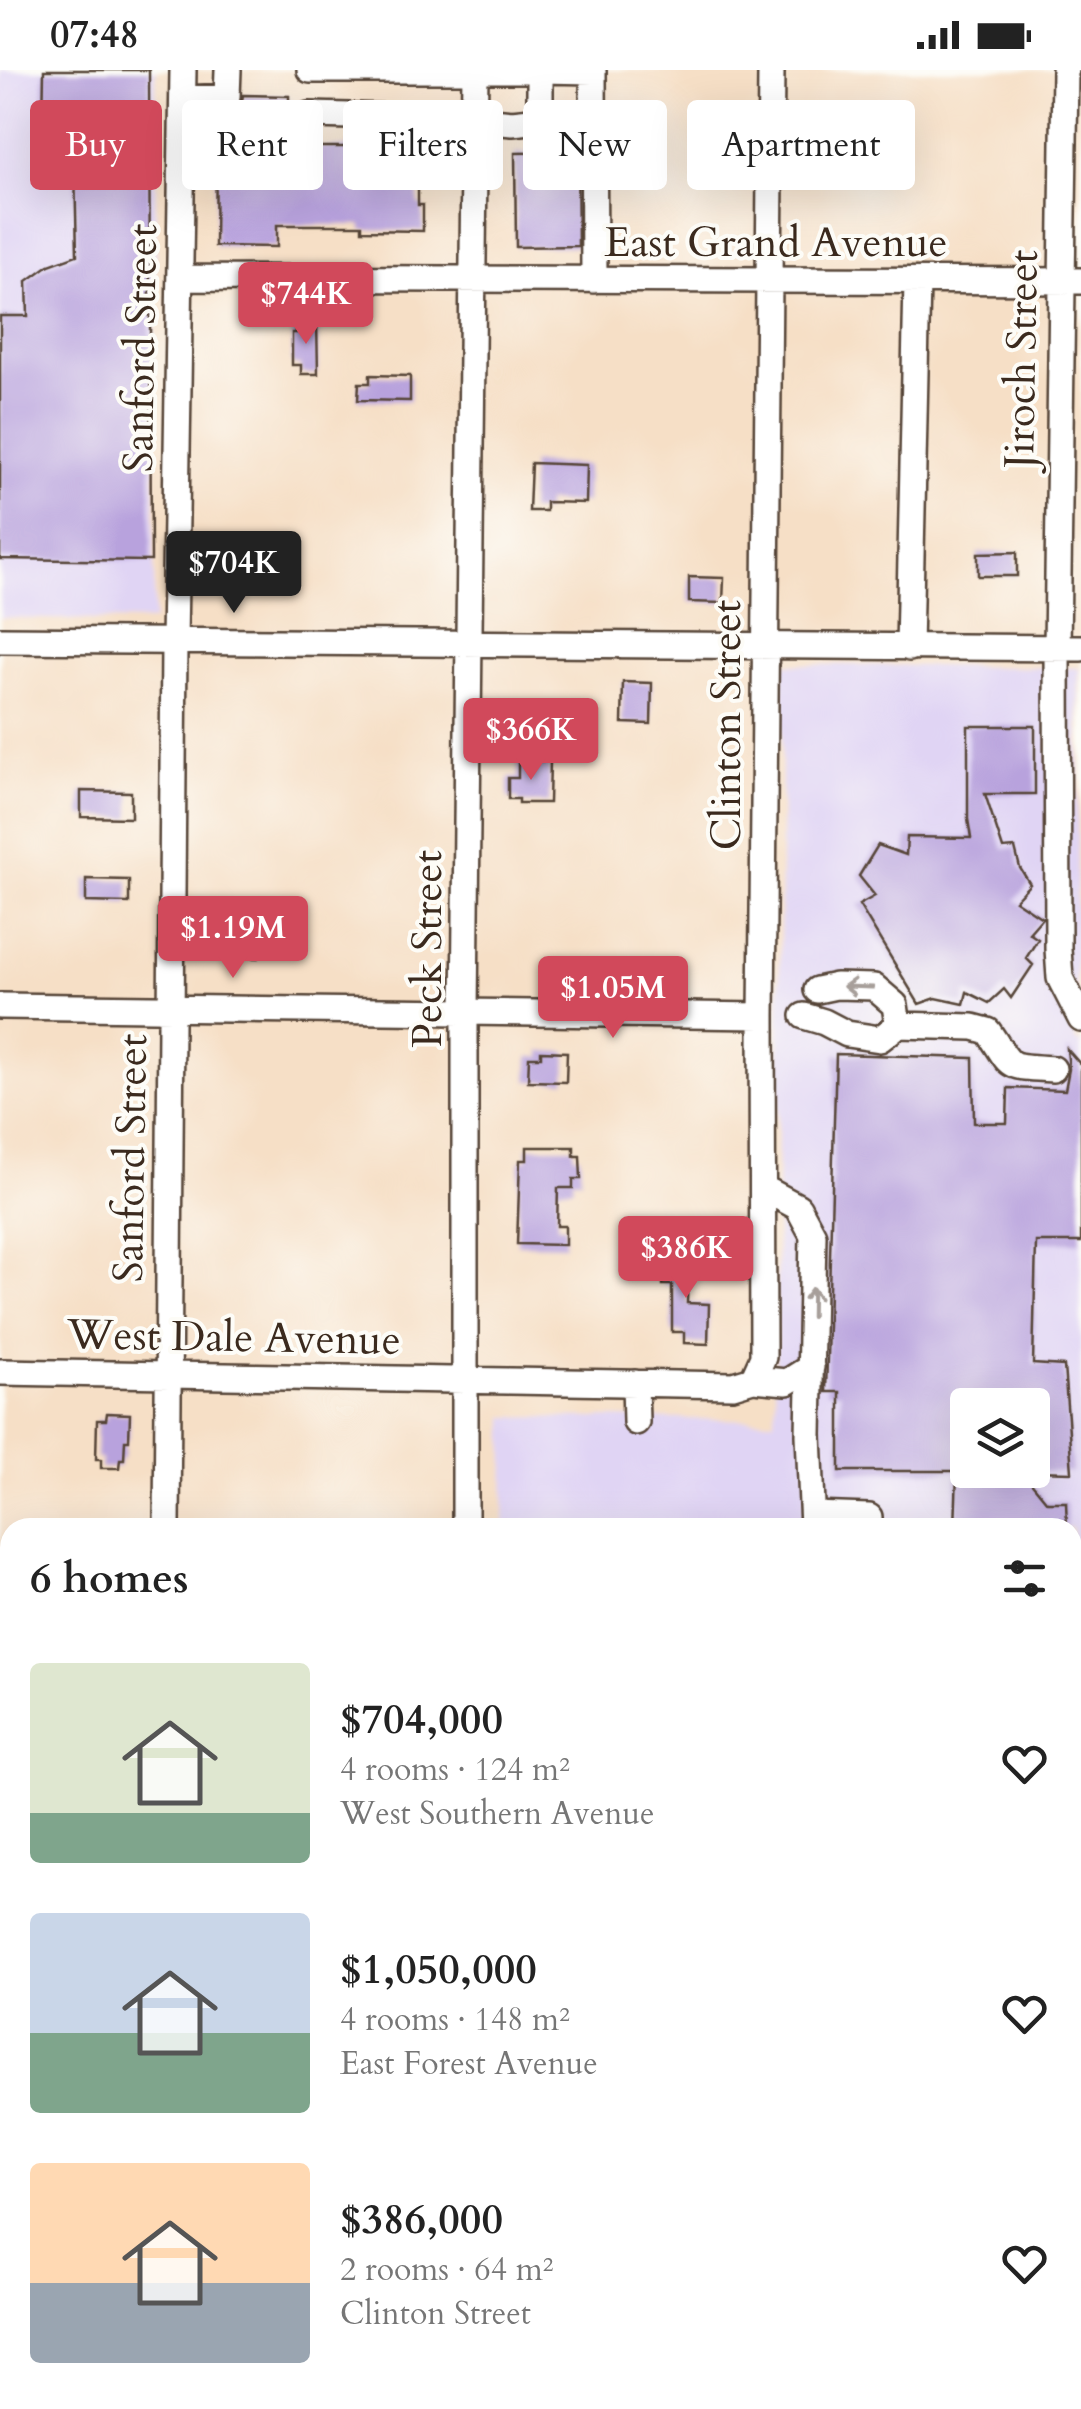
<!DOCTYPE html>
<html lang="en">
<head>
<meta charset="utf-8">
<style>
  body { margin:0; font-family:Cardo,serif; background:#f2f2f2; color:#222; height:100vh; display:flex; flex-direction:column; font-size:38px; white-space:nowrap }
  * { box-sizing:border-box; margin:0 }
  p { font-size:32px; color:#767676 }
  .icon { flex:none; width:55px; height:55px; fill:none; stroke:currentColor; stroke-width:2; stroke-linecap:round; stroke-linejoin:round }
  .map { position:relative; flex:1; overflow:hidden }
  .panel { position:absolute; left:0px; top:1448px; width:1082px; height:892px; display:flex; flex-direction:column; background:#fff; border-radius:30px 30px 0 0; box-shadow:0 10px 40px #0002 }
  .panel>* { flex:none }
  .guide { position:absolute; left:30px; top:30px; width:1022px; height:90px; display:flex; gap:20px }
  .tools { position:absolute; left:950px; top:1318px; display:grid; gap:20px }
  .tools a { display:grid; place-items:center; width:100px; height:100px; border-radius:10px; background:#fff; box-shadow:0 10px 40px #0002; font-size:50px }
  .price { position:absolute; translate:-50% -85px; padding:0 22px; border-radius:10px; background:#d1495b; color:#fff; font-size:32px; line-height:65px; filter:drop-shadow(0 2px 5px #0008) }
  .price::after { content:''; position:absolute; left:50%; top:60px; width:30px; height:22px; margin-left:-15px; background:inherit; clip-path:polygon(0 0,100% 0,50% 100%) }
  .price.active { background:#222; color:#fff }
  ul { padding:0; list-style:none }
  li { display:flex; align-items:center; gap:30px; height:250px; padding:0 30px }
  li span { display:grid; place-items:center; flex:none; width:280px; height:200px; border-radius:10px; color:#555 }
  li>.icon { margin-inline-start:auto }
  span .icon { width:120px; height:120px; fill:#fffc; stroke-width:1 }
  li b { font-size:42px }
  h2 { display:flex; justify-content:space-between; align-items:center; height:120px; padding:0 30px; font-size:42px }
  .chip { padding:0 35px; border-radius:10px; background:#fff; box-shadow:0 10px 40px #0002; font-size:35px; line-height:90px }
  .chip.active { background:#d1495b; color:#fff }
  .status { display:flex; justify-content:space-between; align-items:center; height:70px; padding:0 50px; background:#fff; direction:ltr }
  .status svg { height:28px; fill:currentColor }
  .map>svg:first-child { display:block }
  .built { fill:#e0d4f4; fill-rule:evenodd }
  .green { fill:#c1d477; stroke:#7e7f4a; stroke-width:2.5 }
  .building { fill:#b8a2dd }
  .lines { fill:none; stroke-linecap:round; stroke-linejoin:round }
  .minor-casing { stroke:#574537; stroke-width:30 }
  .major-casing { stroke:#574537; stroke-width:35 }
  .minor { stroke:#fff; stroke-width:25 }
  .major { stroke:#fff; stroke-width:30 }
  .oneway { stroke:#a79f9a }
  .labels { text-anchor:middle; stroke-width:8; stroke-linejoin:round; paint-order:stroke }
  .street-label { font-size:42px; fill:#3b2a1e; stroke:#fdfcf7 }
</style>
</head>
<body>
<div class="status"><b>07:48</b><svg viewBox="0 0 49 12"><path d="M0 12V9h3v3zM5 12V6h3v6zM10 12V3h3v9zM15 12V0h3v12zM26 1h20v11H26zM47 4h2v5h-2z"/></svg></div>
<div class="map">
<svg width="1081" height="2339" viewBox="0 0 1081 2339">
  <rect width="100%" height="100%" fill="#fdfcf7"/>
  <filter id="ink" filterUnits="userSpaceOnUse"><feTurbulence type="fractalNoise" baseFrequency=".01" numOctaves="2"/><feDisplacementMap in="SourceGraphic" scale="20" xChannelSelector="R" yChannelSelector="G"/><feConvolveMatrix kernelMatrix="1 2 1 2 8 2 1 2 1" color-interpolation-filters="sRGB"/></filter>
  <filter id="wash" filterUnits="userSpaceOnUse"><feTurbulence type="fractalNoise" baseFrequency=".0048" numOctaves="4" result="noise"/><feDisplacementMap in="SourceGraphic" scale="40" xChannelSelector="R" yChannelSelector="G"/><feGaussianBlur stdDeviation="2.25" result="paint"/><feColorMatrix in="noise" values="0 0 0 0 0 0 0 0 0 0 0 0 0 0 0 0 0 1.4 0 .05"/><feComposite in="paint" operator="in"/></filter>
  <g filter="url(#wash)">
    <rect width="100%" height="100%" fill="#f6dfc6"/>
    <path class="built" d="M0 0H156L154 551 0 548Z
      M783 594 1079 598 1075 972 1081 973V1998H1072V1458H504L505 1347 775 1350ZM968 1335H1032V1400H968Z"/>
    <path class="green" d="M479 2330H1002V2339H479Z"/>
    <g id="blocks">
      <path class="building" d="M44 0H149L151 491 0 489V246H28L27 211 49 195 77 185 74 56 43 53Z
        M243 25 289 26V66H309V77H367V87H418V135H423V161L362 160V155H277V177L215 176 216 82H220V44L240 42Z
        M577 82 578 176 516 177 515 83Z
        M317 251 318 304H301V295H292V263H296V252Z
        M370 305 410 306V331L358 330 359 313H370Z
        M531 393 587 395 586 433 546 432V441H529Z
        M1017 482V506H978V483Z
        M689 507 724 508 723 533 689 532Z
        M623 612 652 613 651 654 622 653Z
        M968 656H1035V724H985L1003 779 1015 778 1020 798 1030 814 1015 830 1042 848 1029 863 1038 869 1026 888 1033 895 1011 928 1004 919 989 933 967 922 964 934 936 928 919 934 859 835 875 826 859 806 878 775 906 785 907 767 971 768 968 749Z
        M518 691H550L549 733H519V729H508V708H518Z
        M81 721 131 722V748L81 747Z
        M86 809 129 810V833L86 832Z
        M207 860 259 862 258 888 206 887Z
        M1067 979 1081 995V1172H1036L1033 1294 1064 1296 1072 1402 1032 1401V1335H968V1400H1021L1047 1432H1066L1067 1458H955L957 1401H840V1322H826L836 984 973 988 974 1053H1007L1008 1018 1065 1020 1069 999Z
        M541 981 567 982 566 1012 528 1011 529 987H541Z
        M527 1077H574V1086H580L581 1109H573V1118H558L557 1156H565V1175L517 1174 520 1090H527Z
        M663 1188H700V1204L688 1203 687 1233 709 1234 708 1274 684 1273V1262H672V1215H663Z
        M107 1343 130 1344 129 1370H125L124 1389H120L119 1398H101V1389H96L97 1350H106Z"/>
    </g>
  </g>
  <g filter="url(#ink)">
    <use href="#blocks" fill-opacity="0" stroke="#574537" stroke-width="2.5"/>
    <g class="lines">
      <g class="minor-casing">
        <path id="minor" d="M540 0 593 1 594 210
          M1065 0 1057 578 1058 879 1060 908 1081 949
          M183 29 227 27 228 0
          M309 45 474 49 512 53 540 50V0H310
          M540 50H593
          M180 208 1081 211
          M0 570 1081 578
          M909 578 917 211
          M0 936 762 946
          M804 946 824 952 847 964 880 969 898 955 895 935 874 917 836 916 817 920
          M898 955 973 957 988 961C1014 999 1002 996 1053 999
          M763 1118 798 1137 813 1165 809 1365 813 1458
          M0 1302 733 1315 753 1309 787 1312 811 1297
          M753 1309 763 1287 762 946 771 0
          M635 1313 636 1352
          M813 1445 869 1447V1458
          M167 1458 174 573 183 0
          M465 1458V941L475 0
          M0 1670 10 1671
          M1072 1682H1081
          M1072 2121H1081
          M160 2330V2339
          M196 2330V2339
          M261 2339 285 2337V2330
          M453 2339V2330
          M510 2339V2330
          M570 2339V2330
          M1040 2339V2330"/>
      </g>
      <g class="major-casing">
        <path id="major" d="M0 2020H10
          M1072 2030H1081"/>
      </g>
      <use href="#minor" class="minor"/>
      <use href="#major" class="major"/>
    </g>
    <defs><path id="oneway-shaft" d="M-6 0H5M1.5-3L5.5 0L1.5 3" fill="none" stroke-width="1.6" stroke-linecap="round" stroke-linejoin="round" transform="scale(2.5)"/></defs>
    <g class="oneway">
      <use href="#oneway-shaft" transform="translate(858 917) rotate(-178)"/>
      <use href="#oneway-shaft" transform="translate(812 1232) rotate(-89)"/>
    </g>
  </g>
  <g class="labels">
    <g class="street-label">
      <text x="776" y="186">East Grand Avenue</text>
      <text transform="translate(139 278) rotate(-89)" y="15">Sanford Street</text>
      <text transform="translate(1020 289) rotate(-89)" y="15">Jiroch Street</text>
      <text transform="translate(725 655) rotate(-90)" y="15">Clinton Street</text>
      <text transform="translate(426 879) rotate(-90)" y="15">Peck Street</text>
      <text transform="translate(129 1088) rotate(-89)" y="15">Sanford Street</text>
      <text transform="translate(234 1266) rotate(1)" y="15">West Dale Avenue</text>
    </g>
  </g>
</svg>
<div class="tools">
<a><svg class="icon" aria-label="layers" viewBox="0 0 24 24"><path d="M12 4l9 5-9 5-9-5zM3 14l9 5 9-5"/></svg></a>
</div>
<b class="price" style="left:306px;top:277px">$744K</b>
<b class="price active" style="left:234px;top:546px">$704K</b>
<b class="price" style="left:531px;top:713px">$366K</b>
<b class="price" style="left:233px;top:911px">$1.19M</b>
<b class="price" style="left:613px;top:971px">$1.05M</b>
<b class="price" style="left:686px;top:1231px">$386K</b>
<div class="guide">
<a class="chip active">Buy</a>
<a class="chip">Rent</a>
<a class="chip">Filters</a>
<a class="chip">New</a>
<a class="chip">Apartment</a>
</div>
<section class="panel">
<h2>6 homes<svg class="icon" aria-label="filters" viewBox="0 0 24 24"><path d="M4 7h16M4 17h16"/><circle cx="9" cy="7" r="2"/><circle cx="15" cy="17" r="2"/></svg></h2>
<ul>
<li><span style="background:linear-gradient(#dfe7d0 75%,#7fa58c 0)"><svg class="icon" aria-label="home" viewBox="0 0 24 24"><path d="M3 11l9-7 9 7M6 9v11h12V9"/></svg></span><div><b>$704,000</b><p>4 rooms · 124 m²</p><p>West Southern Avenue</p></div><svg class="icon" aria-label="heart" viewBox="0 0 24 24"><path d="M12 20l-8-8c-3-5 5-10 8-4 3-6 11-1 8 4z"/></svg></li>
<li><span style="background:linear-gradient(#c9d6e8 60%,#7fa58c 0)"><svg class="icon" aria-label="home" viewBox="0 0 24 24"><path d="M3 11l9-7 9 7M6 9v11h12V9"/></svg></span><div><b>$1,050,000</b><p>4 rooms · 148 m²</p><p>East Forest Avenue</p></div><svg class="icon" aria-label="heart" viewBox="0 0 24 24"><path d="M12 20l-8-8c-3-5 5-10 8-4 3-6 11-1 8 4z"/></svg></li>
<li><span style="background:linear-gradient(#ffd9b3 60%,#9aa5b1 0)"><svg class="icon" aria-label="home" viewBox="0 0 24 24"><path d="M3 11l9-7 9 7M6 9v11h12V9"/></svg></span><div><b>$386,000</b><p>2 rooms · 64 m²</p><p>Clinton Street</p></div><svg class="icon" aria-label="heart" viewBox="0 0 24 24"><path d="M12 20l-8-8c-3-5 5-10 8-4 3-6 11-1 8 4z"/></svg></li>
</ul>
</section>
</div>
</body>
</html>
